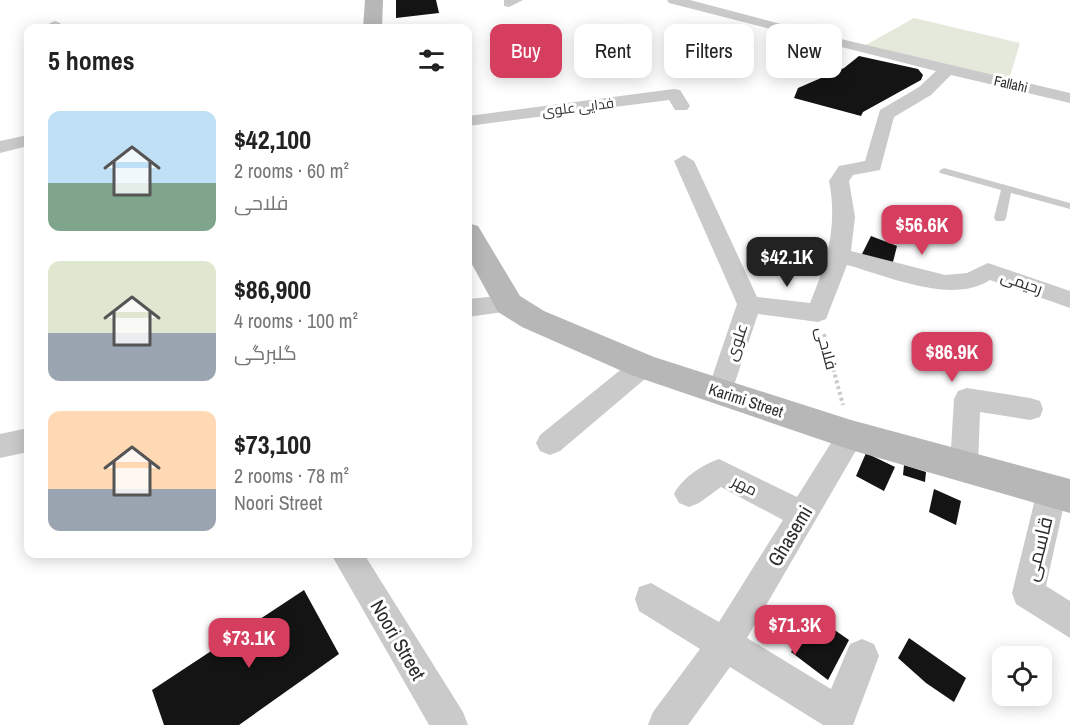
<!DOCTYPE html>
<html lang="en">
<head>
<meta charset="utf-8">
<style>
  body { margin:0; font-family:"Archivo Narrow",Cairo,sans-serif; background:#f2f2f2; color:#222; height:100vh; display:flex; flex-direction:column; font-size:22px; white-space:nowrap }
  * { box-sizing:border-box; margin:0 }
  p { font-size:20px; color:#767676 }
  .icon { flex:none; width:33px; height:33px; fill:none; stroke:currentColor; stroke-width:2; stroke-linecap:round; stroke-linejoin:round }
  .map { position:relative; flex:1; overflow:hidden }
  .side { position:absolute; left:24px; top:24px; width:448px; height:534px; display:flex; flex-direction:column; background:#fff; border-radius:12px; box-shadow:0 3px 15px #0003 }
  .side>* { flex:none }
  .guide { position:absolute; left:490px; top:24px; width:489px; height:54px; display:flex; gap:12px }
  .tools { position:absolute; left:992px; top:646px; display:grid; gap:12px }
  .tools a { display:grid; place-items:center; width:60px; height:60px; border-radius:12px; background:#fff; box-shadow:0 3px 15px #0003; font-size:30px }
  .price { position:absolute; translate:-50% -51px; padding:0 14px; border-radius:12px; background:#d53e5f; color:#fff; font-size:20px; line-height:39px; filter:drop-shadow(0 2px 3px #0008) }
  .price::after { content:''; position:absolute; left:50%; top:36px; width:18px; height:14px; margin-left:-9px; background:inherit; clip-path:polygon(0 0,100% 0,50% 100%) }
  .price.active { background:#222; color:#fff }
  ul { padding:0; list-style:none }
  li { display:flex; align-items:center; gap:18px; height:150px; padding:0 24px }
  li span { display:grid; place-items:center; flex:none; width:168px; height:120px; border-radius:12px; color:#555 }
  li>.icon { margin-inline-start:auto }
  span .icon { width:72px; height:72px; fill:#fffc; stroke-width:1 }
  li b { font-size:26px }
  h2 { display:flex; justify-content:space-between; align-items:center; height:72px; padding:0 24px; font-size:26px }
  .chip { padding:0 21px; border-radius:12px; background:#fff; box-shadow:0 3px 15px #0003; font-size:21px; line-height:54px }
  .chip.active { background:#d53e5f; color:#fff }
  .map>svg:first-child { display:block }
  .green { fill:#e5e9db }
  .building { fill:#141414 }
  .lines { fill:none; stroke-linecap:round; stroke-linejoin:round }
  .path { stroke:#cacaca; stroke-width:4; stroke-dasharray:3 3; stroke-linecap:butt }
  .lane { fill:#cacaca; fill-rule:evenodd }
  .street { fill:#cacaca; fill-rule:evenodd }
  .secondary { fill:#b7b7b7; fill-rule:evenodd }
  .labels { text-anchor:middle; stroke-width:6; stroke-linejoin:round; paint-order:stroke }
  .far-street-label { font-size:14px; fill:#2d2d2d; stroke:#fff }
  .street-label { font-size:16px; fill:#2d2d2d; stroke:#fff }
  .near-street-label { font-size:20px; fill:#2d2d2d; stroke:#fff }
</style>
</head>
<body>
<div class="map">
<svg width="1070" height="725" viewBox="0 0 1070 725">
  <rect width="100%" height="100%" fill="#fff"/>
  <path class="green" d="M914 18 1020 43 1009 80 864 46Z"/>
  <path class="building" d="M396 0H436L439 13 396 18Z
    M859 56 918 69 923 75 921 80 863 112 861 116 794 98 798 88 844 68Z
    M909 213 934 217 940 237 911 230Z
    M871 236 897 246 892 266 861 256Z
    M866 453 895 467 884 491 856 476Z
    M904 465 926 472 925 482 903 475Z
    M934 489 961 501 956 525 929 512Z
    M304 590 339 654 239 725H164L152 690Z
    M813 615 849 640 828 680 791 652Z
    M909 638 966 678 954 702 926 683 898 658Z"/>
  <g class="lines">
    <path class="path" d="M824 334 843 405"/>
    <path class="lane" d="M944 168 1070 203V209L1011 193 1006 218 1004 221H996L994 218 1001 190 940 173 939 171Z"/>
    <path class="street" d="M504 0H523L509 7 504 6Z
      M667 0H690L807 31 1070 93V103L951 75 931 95 894 117 880 170 853 175 849 181 855 217 851 251 945 275 967 273 988 263 1070 291V308L990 280C952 305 888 276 847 265L826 319 818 322 758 314 729 400 720 403 711 400 707 392 737 304 674 161 684 155 694 161 757 297 810 303C827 262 838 226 829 181L839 166 865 161 880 110 919 87 936 71 669 3Z
      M55 21 60 23 62 28H48L50 23Z
      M674 89 680 90 690 106 687 110H675L669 100 468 126V116Z
      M28 135V146L0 153V141Z
      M509 295 517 298 521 304 517 310 468 317V299Z
      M643 356 652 359 656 366 652 373 560 451 550 455 540 451 536 443 540 435 634 359Z
      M967 388 1030 398 1040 401 1043 409 1040 417 1030 420 980 412 978 466 974 475 964 479 954 475 950 466 954 399 958 391Z
      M851 423 861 427 865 435 747 638 831 689 850 644 862 639 874 644 879 656 853 725H823L730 667 688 725H648L653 712 700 649 639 611 635 599 639 587 651 583 719 622 783 520 721 487 699 503 689 507 679 503 674 494C682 478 702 465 719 459L797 497 841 427Z
      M28 428V452L0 458V434Z
      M1052 478 1062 482 1067 491 1046 586 1070 601V638L1016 604 1012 593 1037 491 1042 482Z
      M331 554H364L463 712 468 725H429Z"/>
    <path class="secondary" d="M365 0H383L382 28H363Z
      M468 223 478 226 520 296 544 311 654 357 851 420 1070 479V513L851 450 631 375 522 327 498 312 468 257Z"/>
  </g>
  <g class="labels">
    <g class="far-street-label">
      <text transform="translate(1011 84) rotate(13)" y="5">Fallahi</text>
      <text transform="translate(578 107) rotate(-7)" y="5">فدایی علوی</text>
    </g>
    <g class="street-label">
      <text transform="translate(1022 282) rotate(19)" y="6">رحیمی</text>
      <text transform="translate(736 342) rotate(-71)" y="6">علوی</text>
      <text transform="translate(827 348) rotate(75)" y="6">فلاحی</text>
      <text transform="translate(746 400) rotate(18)" y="6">Karimi Street</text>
      <text transform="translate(745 485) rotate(27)" y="6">مهر</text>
    </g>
    <g class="near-street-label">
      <text transform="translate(790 536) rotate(-59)" y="7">Ghasemi</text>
      <text transform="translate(1038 549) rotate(-76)" y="7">قاسمی</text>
      <text transform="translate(398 640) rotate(60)" y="7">Noori Street</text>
    </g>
  </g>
</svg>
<div class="tools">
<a><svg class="icon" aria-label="locate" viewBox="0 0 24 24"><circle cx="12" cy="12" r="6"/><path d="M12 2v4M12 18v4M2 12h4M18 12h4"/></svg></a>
</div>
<b class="price" style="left:922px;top:256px">$56.6K</b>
<b class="price active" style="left:787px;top:288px">$42.1K</b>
<b class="price" style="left:952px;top:383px">$86.9K</b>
<b class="price" style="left:795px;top:656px">$71.3K</b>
<b class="price" style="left:249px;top:669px">$73.1K</b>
<div class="guide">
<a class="chip active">Buy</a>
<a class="chip">Rent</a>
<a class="chip">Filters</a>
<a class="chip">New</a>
</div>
<section class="side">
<h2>5 homes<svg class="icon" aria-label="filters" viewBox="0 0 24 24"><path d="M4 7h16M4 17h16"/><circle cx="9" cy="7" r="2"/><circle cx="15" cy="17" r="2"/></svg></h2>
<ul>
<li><span style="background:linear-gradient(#bfe0f5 60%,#7fa58c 0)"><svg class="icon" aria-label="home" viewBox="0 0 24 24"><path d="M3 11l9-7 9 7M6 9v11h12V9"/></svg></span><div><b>$42,100</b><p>2 rooms · 60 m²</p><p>فلاحی</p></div></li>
<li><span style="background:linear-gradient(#dfe7d0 60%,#9aa5b1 0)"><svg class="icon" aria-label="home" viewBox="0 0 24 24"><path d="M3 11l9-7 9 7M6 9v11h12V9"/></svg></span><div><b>$86,900</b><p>4 rooms · 100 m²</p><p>گلبرگی</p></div></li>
<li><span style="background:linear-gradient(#ffd9b3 65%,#9aa5b1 0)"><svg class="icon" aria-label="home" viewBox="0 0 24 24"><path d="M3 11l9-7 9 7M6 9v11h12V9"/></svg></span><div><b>$73,100</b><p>2 rooms · 78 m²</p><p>Noori Street</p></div></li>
</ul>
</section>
</div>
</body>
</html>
